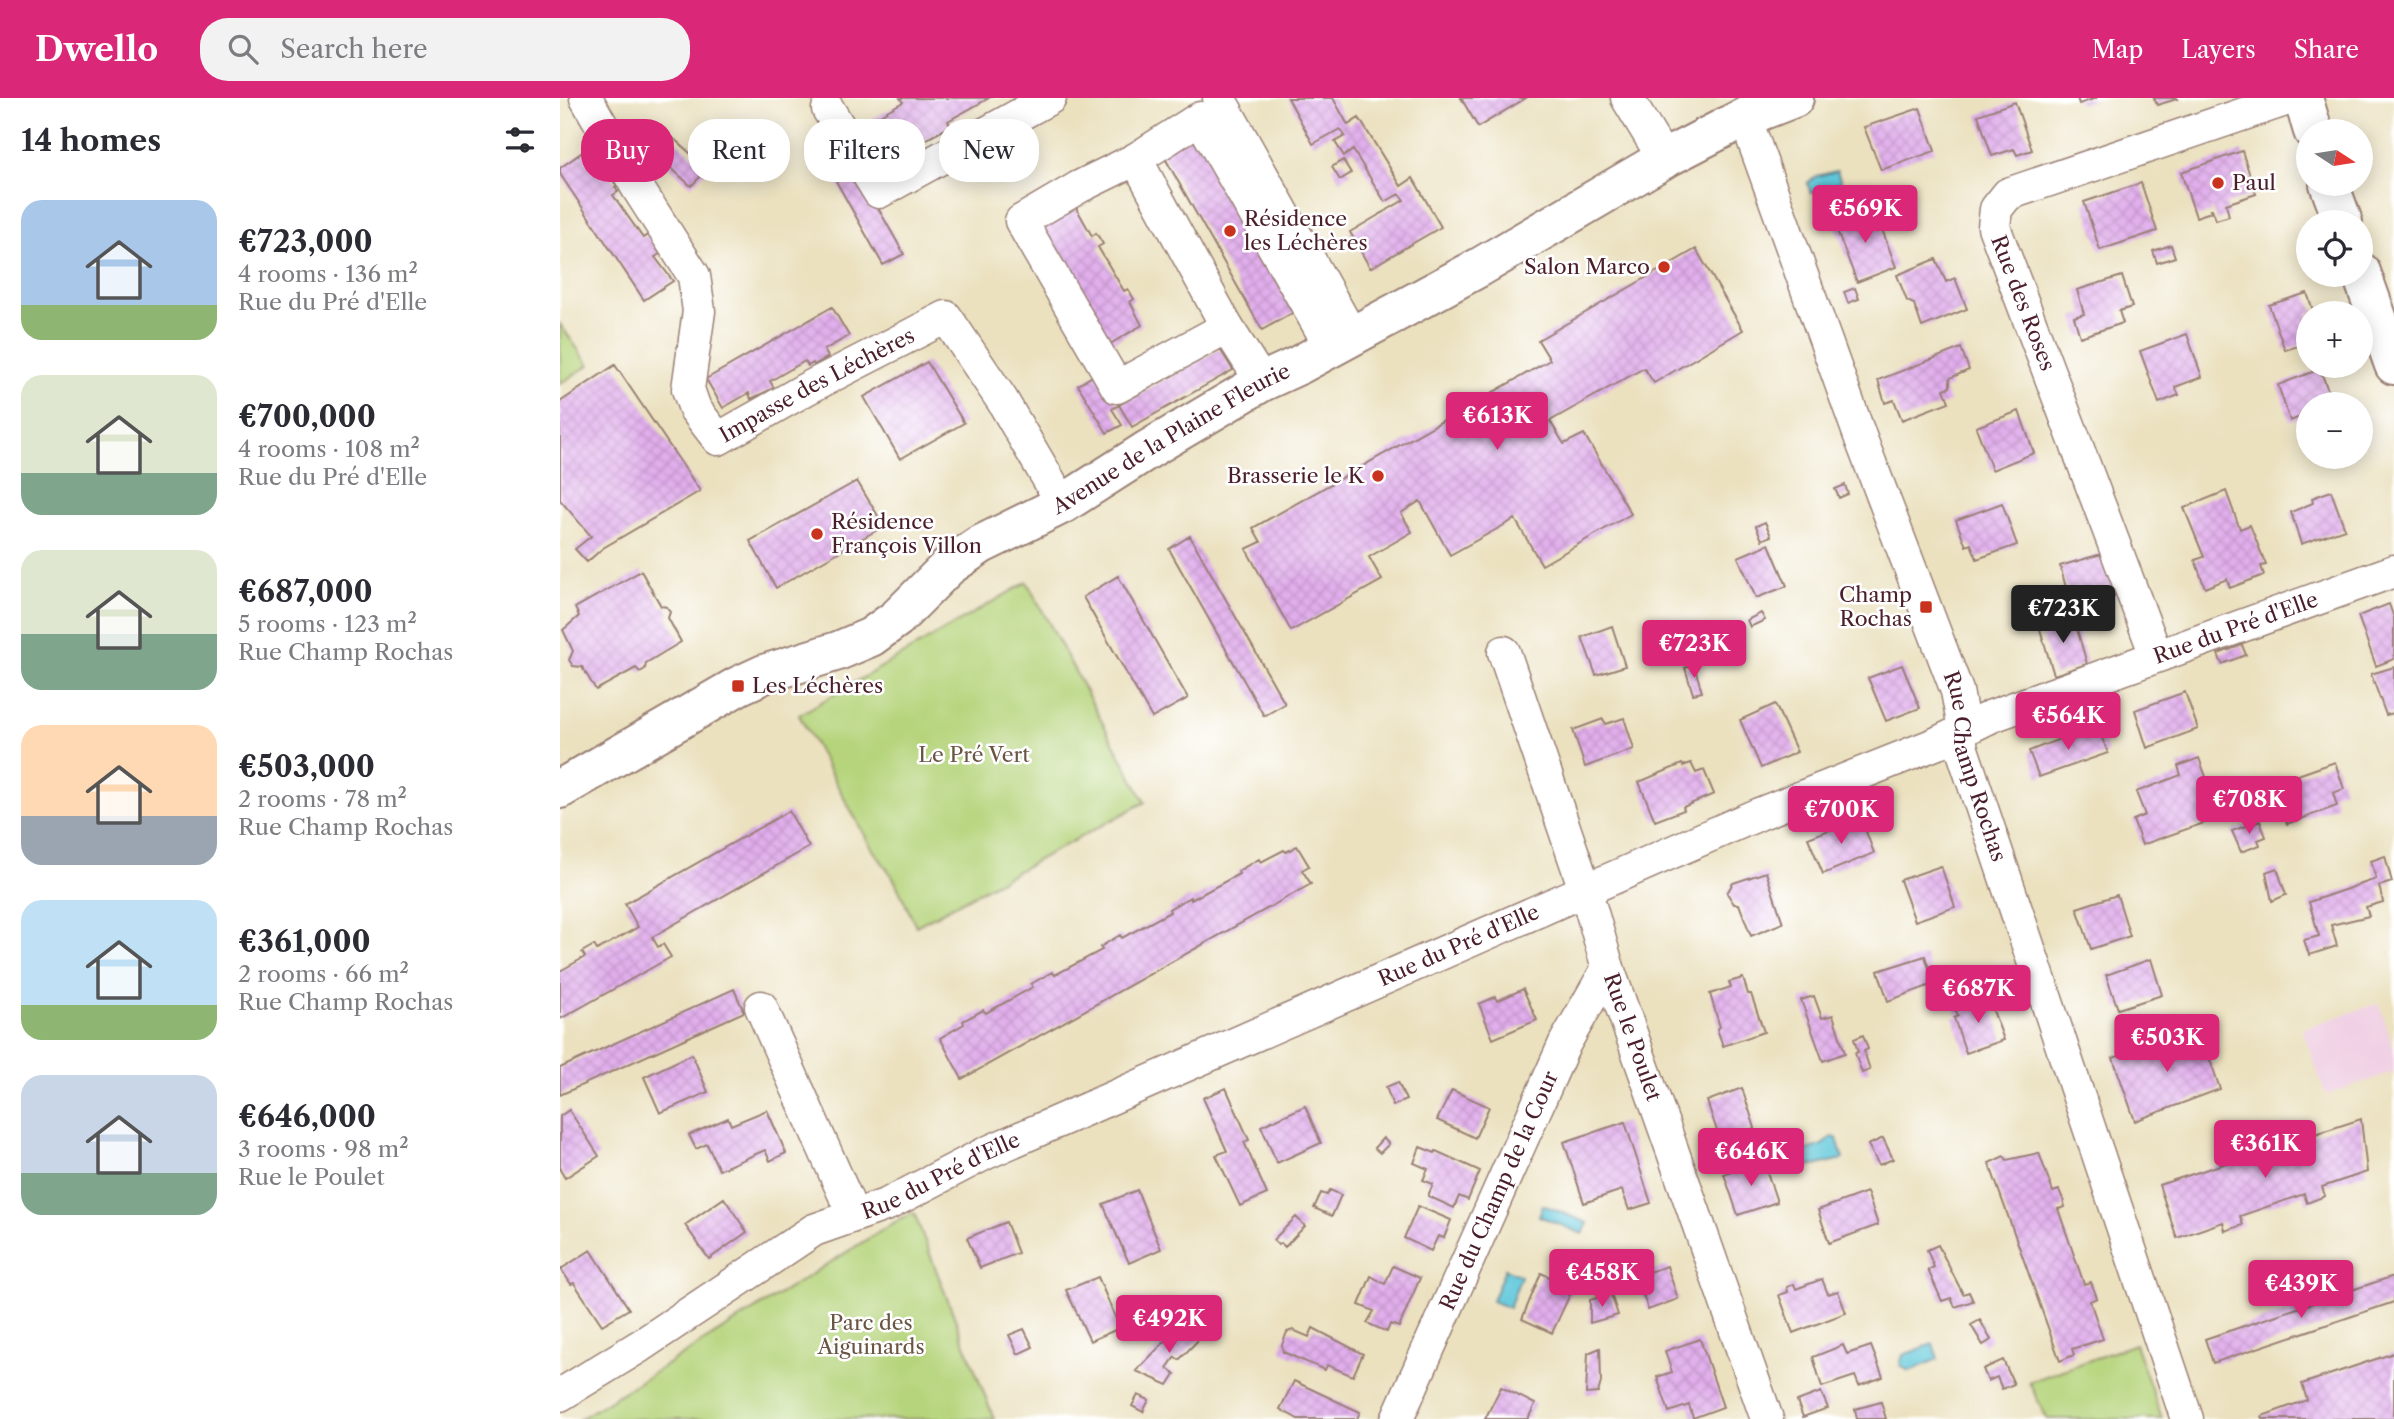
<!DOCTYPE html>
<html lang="en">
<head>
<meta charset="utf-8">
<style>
  body { margin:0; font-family:"Libre Caslon Text",serif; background:#f2f2f3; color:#2b2b33; height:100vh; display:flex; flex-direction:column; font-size:26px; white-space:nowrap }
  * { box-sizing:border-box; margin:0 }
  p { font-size:23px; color:#7c7c81 }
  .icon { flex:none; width:38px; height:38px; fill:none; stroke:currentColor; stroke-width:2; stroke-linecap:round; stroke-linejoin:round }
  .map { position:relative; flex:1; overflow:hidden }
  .side { display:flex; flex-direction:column; background:#fff; width:560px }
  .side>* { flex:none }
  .guide { position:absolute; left:21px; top:21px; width:665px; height:63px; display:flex; gap:14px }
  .needle { width:46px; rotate:102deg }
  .buttons { position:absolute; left:1736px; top:21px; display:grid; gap:14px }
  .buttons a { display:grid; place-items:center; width:77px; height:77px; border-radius:50%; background:#fff; box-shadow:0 4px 18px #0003; font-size:35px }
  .price { position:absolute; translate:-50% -60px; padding:0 16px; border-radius:7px; background:#db2777; color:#fff; font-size:23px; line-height:46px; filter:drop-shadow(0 2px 4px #0008) }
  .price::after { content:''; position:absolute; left:50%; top:42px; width:21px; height:16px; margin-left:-10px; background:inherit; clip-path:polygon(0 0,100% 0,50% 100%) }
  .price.current { background:#222; color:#fff }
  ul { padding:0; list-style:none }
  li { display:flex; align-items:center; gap:21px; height:175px; padding:0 21px }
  li span { display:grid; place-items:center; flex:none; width:196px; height:140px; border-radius:21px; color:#555 }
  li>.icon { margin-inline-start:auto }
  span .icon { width:84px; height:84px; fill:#fffc; stroke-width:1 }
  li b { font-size:30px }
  h2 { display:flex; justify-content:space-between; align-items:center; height:84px; padding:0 21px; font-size:30px }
  .chip { padding:0 24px; border-radius:28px; background:#fff; box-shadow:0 4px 18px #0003; font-size:24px; line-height:63px }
  .chip.current { background:#db2777; color:#fff }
  header { display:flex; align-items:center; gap:42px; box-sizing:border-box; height:98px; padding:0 35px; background:#db2777; color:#fff }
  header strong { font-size:33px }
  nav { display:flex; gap:38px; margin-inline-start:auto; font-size:24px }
  .search { width:490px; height:63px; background:#f2f2f3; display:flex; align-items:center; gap:18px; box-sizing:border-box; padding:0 24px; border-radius:28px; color:#7c7c81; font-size:26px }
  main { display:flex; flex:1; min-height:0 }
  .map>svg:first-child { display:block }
  .built { fill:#f0d0e4 }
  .park { fill:#b6d47b; stroke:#807a53; stroke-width:2 }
  .water { fill:#5ec8da; stroke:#547482; stroke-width:2 }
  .building { fill:url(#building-cross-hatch) }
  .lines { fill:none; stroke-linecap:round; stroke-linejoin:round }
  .minor-casing { stroke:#9a8075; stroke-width:35 }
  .tertiary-casing { stroke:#9a8075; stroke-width:42 }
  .minor { stroke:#fff; stroke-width:32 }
  .tertiary { stroke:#fff; stroke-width:38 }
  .poi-dot { fill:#c8321e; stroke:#fff; stroke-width:2.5 }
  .labels { text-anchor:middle; stroke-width:5; stroke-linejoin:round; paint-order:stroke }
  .poi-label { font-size:21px; fill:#4a1f2b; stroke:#fff; text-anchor:start }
  .street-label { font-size:21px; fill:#4a1f2b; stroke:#fff }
  .park-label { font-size:21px; fill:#6a5543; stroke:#fff }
</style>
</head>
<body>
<header>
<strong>Dwello</strong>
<div class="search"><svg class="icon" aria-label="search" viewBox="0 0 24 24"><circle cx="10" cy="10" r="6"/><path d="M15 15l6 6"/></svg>Search here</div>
<nav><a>Map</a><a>Layers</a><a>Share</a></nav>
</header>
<main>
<section class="side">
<h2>14 homes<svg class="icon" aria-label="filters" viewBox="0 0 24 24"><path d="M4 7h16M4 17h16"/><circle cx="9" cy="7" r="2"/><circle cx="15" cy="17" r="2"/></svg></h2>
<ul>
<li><span style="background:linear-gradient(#a9c7e8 75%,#8fb573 0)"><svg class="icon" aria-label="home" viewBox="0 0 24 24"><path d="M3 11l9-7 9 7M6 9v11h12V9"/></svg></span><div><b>€723,000</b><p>4 rooms · 136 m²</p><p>Rue du Pré d'Elle</p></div></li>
<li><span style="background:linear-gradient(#dfe7d0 70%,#7fa58c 0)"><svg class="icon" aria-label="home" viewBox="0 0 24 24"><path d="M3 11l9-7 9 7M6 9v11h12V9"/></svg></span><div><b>€700,000</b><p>4 rooms · 108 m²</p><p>Rue du Pré d'Elle</p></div></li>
<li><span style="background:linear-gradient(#dfe7d0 60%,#7fa58c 0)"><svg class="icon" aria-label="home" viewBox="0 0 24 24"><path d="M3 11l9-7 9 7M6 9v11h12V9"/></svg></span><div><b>€687,000</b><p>5 rooms · 123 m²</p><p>Rue Champ Rochas</p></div></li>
<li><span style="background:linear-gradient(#ffd9b3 65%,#9aa5b1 0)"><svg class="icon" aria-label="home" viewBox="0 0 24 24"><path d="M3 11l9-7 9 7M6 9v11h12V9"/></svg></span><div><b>€503,000</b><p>2 rooms · 78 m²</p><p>Rue Champ Rochas</p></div></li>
<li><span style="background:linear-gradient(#bfe0f5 75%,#8fb573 0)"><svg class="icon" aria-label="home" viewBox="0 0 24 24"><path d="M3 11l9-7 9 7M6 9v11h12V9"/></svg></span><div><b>€361,000</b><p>2 rooms · 66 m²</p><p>Rue Champ Rochas</p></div></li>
<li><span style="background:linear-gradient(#c9d6e8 70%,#7fa58c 0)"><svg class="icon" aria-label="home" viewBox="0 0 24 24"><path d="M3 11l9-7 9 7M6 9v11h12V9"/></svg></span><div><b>€646,000</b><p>3 rooms · 98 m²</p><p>Rue le Poulet</p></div></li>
</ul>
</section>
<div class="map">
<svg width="1834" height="1321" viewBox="0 0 1834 1321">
  <defs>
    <pattern id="building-cross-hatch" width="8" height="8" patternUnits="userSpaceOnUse" patternTransform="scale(1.75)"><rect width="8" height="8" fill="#e1afec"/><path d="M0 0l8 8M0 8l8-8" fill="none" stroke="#c396cb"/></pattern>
  </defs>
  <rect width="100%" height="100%" fill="#fff"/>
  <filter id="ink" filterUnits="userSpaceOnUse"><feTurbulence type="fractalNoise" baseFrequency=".0143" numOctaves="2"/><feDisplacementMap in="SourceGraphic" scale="14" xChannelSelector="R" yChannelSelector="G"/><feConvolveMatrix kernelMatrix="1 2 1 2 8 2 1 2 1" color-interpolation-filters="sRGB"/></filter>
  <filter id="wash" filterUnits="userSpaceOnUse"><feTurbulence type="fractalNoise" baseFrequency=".00686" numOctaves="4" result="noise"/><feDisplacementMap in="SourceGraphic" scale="28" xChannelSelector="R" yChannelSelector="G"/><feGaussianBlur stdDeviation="1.57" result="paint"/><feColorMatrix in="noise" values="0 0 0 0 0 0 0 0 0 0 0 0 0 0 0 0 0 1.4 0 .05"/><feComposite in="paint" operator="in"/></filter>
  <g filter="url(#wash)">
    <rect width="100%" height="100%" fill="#ebe1bf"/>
    <path class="built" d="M1819 905 1834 952V974L1766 997 1742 931Z"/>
    <path class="park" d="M0 226 29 267 0 286Z
      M467 484 585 704 356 828 333 779 311 749 239 617Z
      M354 1115 434 1321H20L335 1124Z
      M1575 1246 1602 1321H1487L1469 1284Z"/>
    <path class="water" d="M1277 73 1281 84 1263 94 1251 95 1247 85 1257 78Z
      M1272 1039 1277 1040 1283 1061 1254 1068 1247 1067 1243 1061 1245 1053 1262 1047Z
      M983 1107 1028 1125 1023 1136 979 1118Z
      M945 1171 961 1178 949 1210 932 1203Z
      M1373 1246 1378 1261 1349 1273 1340 1267 1343 1257Z"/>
    <g id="blocks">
      <path class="building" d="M340 0H429L388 23 391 28 354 48 352 44 314 64 300 41 315 33 309 23 343 4Z
        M728 0H773L788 27 799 20 841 88 853 80 881 129 810 170 790 134 844 102 839 96 825 104 793 52 784 58 775 44 785 38 780 31 753 46Z
        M901 0H966L918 29Z
        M1517 0H1537L1519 6Z
        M1594 0H1616L1617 1 1597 7Z
        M1455 4 1472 52 1457 57 1454 51 1432 58 1418 17Z
        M1360 10 1375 53 1321 72 1304 29Z
        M634 34 736 213 702 232 601 53Z
        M113 40 148 71 131 88 97 57Z
        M24 53 41 78 47 74 57 88 55 89 58 94 53 97 83 140 90 135 99 150 97 151 100 156 95 159 113 183 84 202 0 76V70Z
        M1682 53 1696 96 1666 106 1669 118 1656 122 1652 111H1650L1651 114 1636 119 1621 74Z
        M783 62 791 75 780 82 772 69Z
        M296 71 344 156 323 167 276 83Z
        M1581 85 1597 133 1540 152 1524 104Z
        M513 104 532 138 536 135 543 146 538 149 564 193 568 191 574 201 570 204 582 227 550 246 479 123Z
        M1314 110 1336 169 1297 184 1274 125Z
        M1611 147 1615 159 1597 165 1593 153Z
        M1136 151 1183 232 1094 285 1084 270 990 323 1004 346 1024 336 1071 416 982 467 955 421 890 457 860 403 841 415 852 434 809 459 822 482 731 533 686 451 701 444 693 430 990 262 978 242Z
        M1376 161 1386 184 1395 180 1407 211 1362 229 1354 206 1347 203 1337 177Z
        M1562 178 1572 209 1559 213 1563 225 1520 239 1514 219 1524 216 1517 192Z
        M1295 190 1299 201 1288 205 1284 194Z
        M1747 195 1754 215H1748V245L1725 252 1709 207Z
        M272 209 289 238 264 252 268 259 254 267 253 265 248 268 245 263 210 283 214 290 191 301 189 295 163 310 146 281Z
        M1627 236 1642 279 1615 289 1619 297 1599 305 1580 253Z
        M1401 250 1409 272 1390 280V289L1384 291 1389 304 1342 322 1334 302 1325 305 1318 282Z
        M660 251 673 272 572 329 559 307Z
        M367 264 404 325 340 361 304 299Z
        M55 267 140 393 43 450 27 464 15 451 31 438 0 402V304Z
        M1760 271 1773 306H1748V316L1730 323 1718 287Z
        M539 274 559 307 552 311 562 327 547 335 518 287Z
        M1459 313 1474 355 1432 372 1416 329Z
        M297 383 324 428 216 490 190 443Z
        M1285 387 1288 396 1279 400 1275 391Z
        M1666 393 1680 431 1690 427 1706 467 1701 468 1704 477 1670 490 1667 481 1645 490 1635 462 1644 459 1624 410Z
        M1771 393 1785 431 1741 446 1731 414 1753 405 1752 400Z
        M1442 405 1457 447 1417 461 1411 446 1406 448 1396 422Z
        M1205 424 1211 438 1202 442 1196 428Z
        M630 438 725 606 704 618 609 451Z
        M1209 446 1227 488 1196 500 1178 459Z
        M1545 455 1560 496 1512 511 1500 468Z
        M81 473 101 508 107 509 110 514 108 520 121 544 86 565 85 571 80 574 76 570 36 592 22 569 13 568 9 562 13 553 3 532 19 518 15 510Z
        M558 478 628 600 592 620 523 499Z
        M1829 506 1834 520V561L1816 568 1798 518Z
        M1201 515 1205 522 1190 529 1187 522Z
        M1513 517 1527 566 1494 577 1479 528Z
        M1052 528 1065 568 1036 577 1022 539Z
        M1682 547 1686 557 1662 566 1658 556Z
        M1134 567 1142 594 1133 596 1125 570Z
        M1342 567 1360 610 1326 623 1308 580Z
        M1834 569V615L1826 617 1811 576Z
        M1625 594 1638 631 1587 650 1575 612Z
        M1215 606 1237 654 1201 670 1180 622Z
        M1064 620 1074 651 1025 669 1013 632 1043 621 1046 626Z
        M1538 630 1548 655 1479 679 1469 653 1525 631 1527 634Z
        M1639 660 1661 719 1582 747 1573 722 1585 717 1576 694 1621 677 1618 668Z
        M1775 664 1784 691 1773 695 1777 708 1727 726 1719 704 1738 697 1739 691 1735 678Z
        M1131 665 1136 675 1144 672 1154 696 1123 709 1124 712 1095 723 1079 684 1122 666 1123 668Z
        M229 713 249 749 92 839 98 849 103 846 111 859 0 921V873L25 859 22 854 34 847 37 852 78 829 65 806Z
        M1301 720 1314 755 1263 776 1248 740Z
        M1700 723 1706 739 1698 742 1700 747 1681 754 1672 733Z
        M737 748 749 768 742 772 751 786 402 981 380 940 404 926 403 923 423 912 426 915 473 889 471 886 492 874 495 877 542 852 540 849 560 837 562 840 610 814 609 811 630 799 631 802 679 776 678 773 699 761 701 764 724 752 726 754Z
        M1825 758 1832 784 1819 788 1823 804 1806 809 1809 818 1771 827 1777 848 1749 857 1744 842 1759 838 1749 804 1816 781 1811 763Z
        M1381 768 1395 809 1355 823 1340 782Z
        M1717 770 1726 797 1712 803 1706 774Z
        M1206 774 1223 825 1191 838 1179 806H1174L1167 795 1173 785Z
        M1557 797 1570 838 1531 851 1517 810Z
        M1365 858 1374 886 1328 903 1318 873Z
        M1591 861 1602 897 1558 911 1546 877Z
        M1183 880 1188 896H1191L1204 934 1163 948 1157 931 1160 929 1150 896 1171 889 1169 884Z
        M174 891 184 914 0 997V970Z
        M963 891 977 922 933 941 919 906 935 899 937 903Z
        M1254 898 1262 920 1273 917 1285 955 1263 963 1241 902Z
        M1428 899 1444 942 1406 955 1394 920 1398 918 1395 911Z
        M1639 929 1660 991 1575 1023 1553 960Z
        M1303 937 1308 951 1304 953 1310 972 1302 975 1295 955 1298 954 1294 941Z
        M132 956 148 994 100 1015 84 979Z
        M838 984 846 1002 833 1008 826 989Z
        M666 990 689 1042 684 1044 707 1096 680 1108 656 1057 667 1053 643 1000Z
        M1182 990 1195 1030 1160 1042 1147 1003Z
        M892 992 929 1009 915 1040 877 1022Z
        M745 1008 761 1045 717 1065 701 1028Z
        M9 1012 39 1058 5 1080 0 1072V1018Z
        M207 1012 226 1055 210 1063 205 1052 159 1072 147 1046 136 1051 129 1037 168 1020 171 1027Z
        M1801 1021 1807 1074 1762 1089 1765 1098 1747 1105 1744 1096 1680 1118 1683 1127 1665 1133 1663 1124 1617 1140 1599 1087Z
        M1065 1024 1091 1105 1069 1112 1062 1092 1024 1105 1004 1044Z
        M823 1040 829 1046 820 1055 814 1050Z
        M1323 1040 1333 1061 1319 1067 1308 1047Z
        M860 1049 875 1055 876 1053 920 1073 908 1102 899 1098 894 1110 868 1098 873 1086 863 1082 868 1071 854 1065Z
        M1479 1055 1493 1094 1499 1092 1503 1101 1505 1109 1498 1111 1524 1186 1531 1184 1537 1200 1530 1203 1543 1241 1512 1251 1514 1257 1500 1263 1429 1065 1444 1058 1447 1062Z
        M1203 1062 1217 1104 1178 1117 1164 1076Z
        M577 1092 601 1151 569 1165 543 1106Z
        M770 1092 781 1097 772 1118 754 1110 761 1095 767 1097Z
        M1307 1094 1318 1127 1269 1145 1258 1112Z
        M164 1100 187 1134 149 1161 125 1127Z
        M858 1108 891 1122 884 1140 878 1138 871 1153 844 1140Z
        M736 1119 745 1128 725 1149 721 1145 718 1147 713 1142Z
        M446 1124 458 1155 420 1170 407 1140Z
        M1378 1147 1403 1196 1409 1194 1413 1203 1395 1209 1391 1200 1382 1203 1368 1172 1374 1169 1367 1152Z
        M31 1152 69 1211 42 1227 14 1185 11 1186 1 1171Z
        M833 1168 860 1180 839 1229 830 1226 827 1234 807 1225 814 1213 799 1207 811 1178 825 1186Z
        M1107 1168 1118 1201 1088 1212 1077 1178Z
        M981 1175 1013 1190 992 1235 962 1221Z
        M1834 1178V1204L1653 1265 1645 1241Z
        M538 1179 560 1230 530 1243 506 1192Z
        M1262 1181 1268 1196 1278 1193 1286 1215 1233 1235 1219 1197 1228 1194 1227 1189 1234 1186 1236 1191Z
        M1051 1196 1058 1217 1030 1225V1202Z
        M640 1209 646 1215 634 1228 626 1222Z
        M1420 1222 1431 1242 1423 1247 1411 1227Z
        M621 1227 643 1237 619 1262 615 1259 607 1270 615 1276 608 1287 576 1273Z
        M753 1230 803 1256 793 1278 767 1267 765 1272 723 1254 722 1247 727 1234 733 1232 749 1239Z
        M464 1231 473 1249 458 1256 449 1237Z
        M1140 1241 1163 1309 1133 1320 1129 1307 1109 1314 1097 1279 1112 1274 1105 1253Z
        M1283 1247 1287 1256 1311 1248 1323 1279 1299 1288 1295 1278 1262 1289 1253 1259Z
        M1040 1250 1041 1284 1038 1295 1026 1296 1028 1255Z
        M1834 1255V1321H1703L1702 1318 1747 1302 1742 1286Z
        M1443 1262 1454 1286 1442 1291 1437 1279 1428 1283 1423 1271Z
        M734 1283 800 1314 797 1321H738L720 1311Z
        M941 1289 975 1306 968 1321H925Z
        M1261 1294 1268 1310 1243 1319 1237 1303Z
        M578 1297 589 1302 583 1314 572 1308Z
        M1321 1304 1326 1321H1297L1295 1311Z"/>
    </g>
  </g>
  <g filter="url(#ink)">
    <use href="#blocks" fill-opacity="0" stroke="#9a8075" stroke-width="2"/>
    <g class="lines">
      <g class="minor-casing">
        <g id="minor">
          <path id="s1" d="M26 0 77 89 134 178 139 213 128 291 135 311 158 341 246 291 386 219 442 302 503 406"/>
          <path d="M659 0 792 238"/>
          <path d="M1067 0 1104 61"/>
          <path d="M268 11 319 94 490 0"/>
          <path id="s2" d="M1185 19 1301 341 1397 593 1402 620 1401 648 1627 1321"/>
          <path d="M576 61 519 89 461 123 557 289 667 229"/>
          <path d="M702 284 667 229 576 61 640 20 771 249"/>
          <path id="s3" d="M944 554 1026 794 1048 870 1207 1321"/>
          <path d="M1596 557 1434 129 1436 111 1448 96 1731 0"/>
          <path d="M201 909 293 1116"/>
          <path id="s4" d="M0 1297 80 1248 254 1132 328 1106 426 1055 1199 716 1375 646 1432 618 1834 473"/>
          <path id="s5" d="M837 1321 1005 945 1048 870"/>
        </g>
      </g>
      <g class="tertiary-casing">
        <g id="tertiary">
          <path d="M1743 0 1753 33"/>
          <path d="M1769 86 1783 124"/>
          <path d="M1801 174 1834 267"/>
          <path id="s6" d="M0 691 178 588 204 576 278 553 311 539 337 520 389 468 420 447 503 406 589 351 702 284 739 267 920 169 1104 61 1185 19 1234 0"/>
        </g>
      </g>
      <use href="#minor" class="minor"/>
      <use href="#tertiary" class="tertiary"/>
    </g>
  </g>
  <g class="poi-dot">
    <circle cx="1658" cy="85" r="7"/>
    <circle cx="670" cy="133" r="7"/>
    <circle cx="1104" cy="169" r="7"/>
    <circle cx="818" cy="378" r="7"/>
    <circle cx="257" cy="436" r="7"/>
    <rect x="1359" y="502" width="14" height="14" rx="3.5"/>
    <rect x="171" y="581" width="14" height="14" rx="3.5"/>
  </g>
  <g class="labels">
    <g class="poi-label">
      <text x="1672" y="92">Paul</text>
      <text x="684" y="128">Résidence<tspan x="684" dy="24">les Léchères</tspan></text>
      <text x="1090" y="176" text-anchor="end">Salon Marco</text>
      <text x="804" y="385" text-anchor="end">Brasserie le K</text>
      <text x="271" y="431">Résidence<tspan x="271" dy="24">François Villon</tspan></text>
      <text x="1352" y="504" text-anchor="end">Champ<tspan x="1352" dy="24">Rochas</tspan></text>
      <text x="192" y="595">Les Léchères</text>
    </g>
    <g class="street-label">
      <text transform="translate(1463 205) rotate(69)" y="7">Rue des Roses</text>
      <text dy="7" stroke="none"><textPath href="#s1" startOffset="494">Impasse des Léchères</textPath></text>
      <text dy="7" stroke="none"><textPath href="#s6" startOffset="710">Avenue de la Plaine Fleurie</textPath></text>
      <text dy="7" stroke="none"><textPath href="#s4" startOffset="1848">Rue du Pré d'Elle</textPath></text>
      <text dy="7" stroke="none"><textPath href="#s2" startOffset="690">Rue Champ Rochas</textPath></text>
      <text dy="7" stroke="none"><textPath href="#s4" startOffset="1008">Rue du Pré d'Elle</textPath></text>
      <text dy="7" stroke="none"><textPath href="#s3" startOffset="406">Rue le Poulet</textPath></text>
      <text dy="7" stroke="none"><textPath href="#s4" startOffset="441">Rue du Pré d'Elle</textPath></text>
      <text dy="7" stroke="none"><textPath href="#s5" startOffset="250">Rue du Champ de la Cour</textPath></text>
    </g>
    <g class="park-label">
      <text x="414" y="664">Le Pré Vert</text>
      <text x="311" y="1232">Parc des<tspan x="311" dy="24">Aiguinards</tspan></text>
    </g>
  </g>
</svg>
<div class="buttons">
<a><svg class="needle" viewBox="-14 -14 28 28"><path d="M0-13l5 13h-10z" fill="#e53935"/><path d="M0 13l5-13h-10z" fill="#7c7c81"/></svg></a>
<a><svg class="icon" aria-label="locate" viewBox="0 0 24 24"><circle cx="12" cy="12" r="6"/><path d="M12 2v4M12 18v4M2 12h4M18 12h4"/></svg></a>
<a>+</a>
<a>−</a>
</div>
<b class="price" style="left:1305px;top:147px">€569K</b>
<b class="price" style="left:937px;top:354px">€613K</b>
<b class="price current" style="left:1503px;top:547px">€723K</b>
<b class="price" style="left:1134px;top:582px">€723K</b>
<b class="price" style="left:1508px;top:654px">€564K</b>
<b class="price" style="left:1689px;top:738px">€708K</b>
<b class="price" style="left:1281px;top:748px">€700K</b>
<b class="price" style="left:1418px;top:927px">€687K</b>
<b class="price" style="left:1607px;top:976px">€503K</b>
<b class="price" style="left:1705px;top:1082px">€361K</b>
<b class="price" style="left:1191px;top:1090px">€646K</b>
<b class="price" style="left:1042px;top:1211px">€458K</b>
<b class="price" style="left:1741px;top:1222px">€439K</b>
<b class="price" style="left:609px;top:1257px">€492K</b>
<div class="guide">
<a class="chip current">Buy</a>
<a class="chip">Rent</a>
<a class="chip">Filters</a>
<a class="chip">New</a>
</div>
</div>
</main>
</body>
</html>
